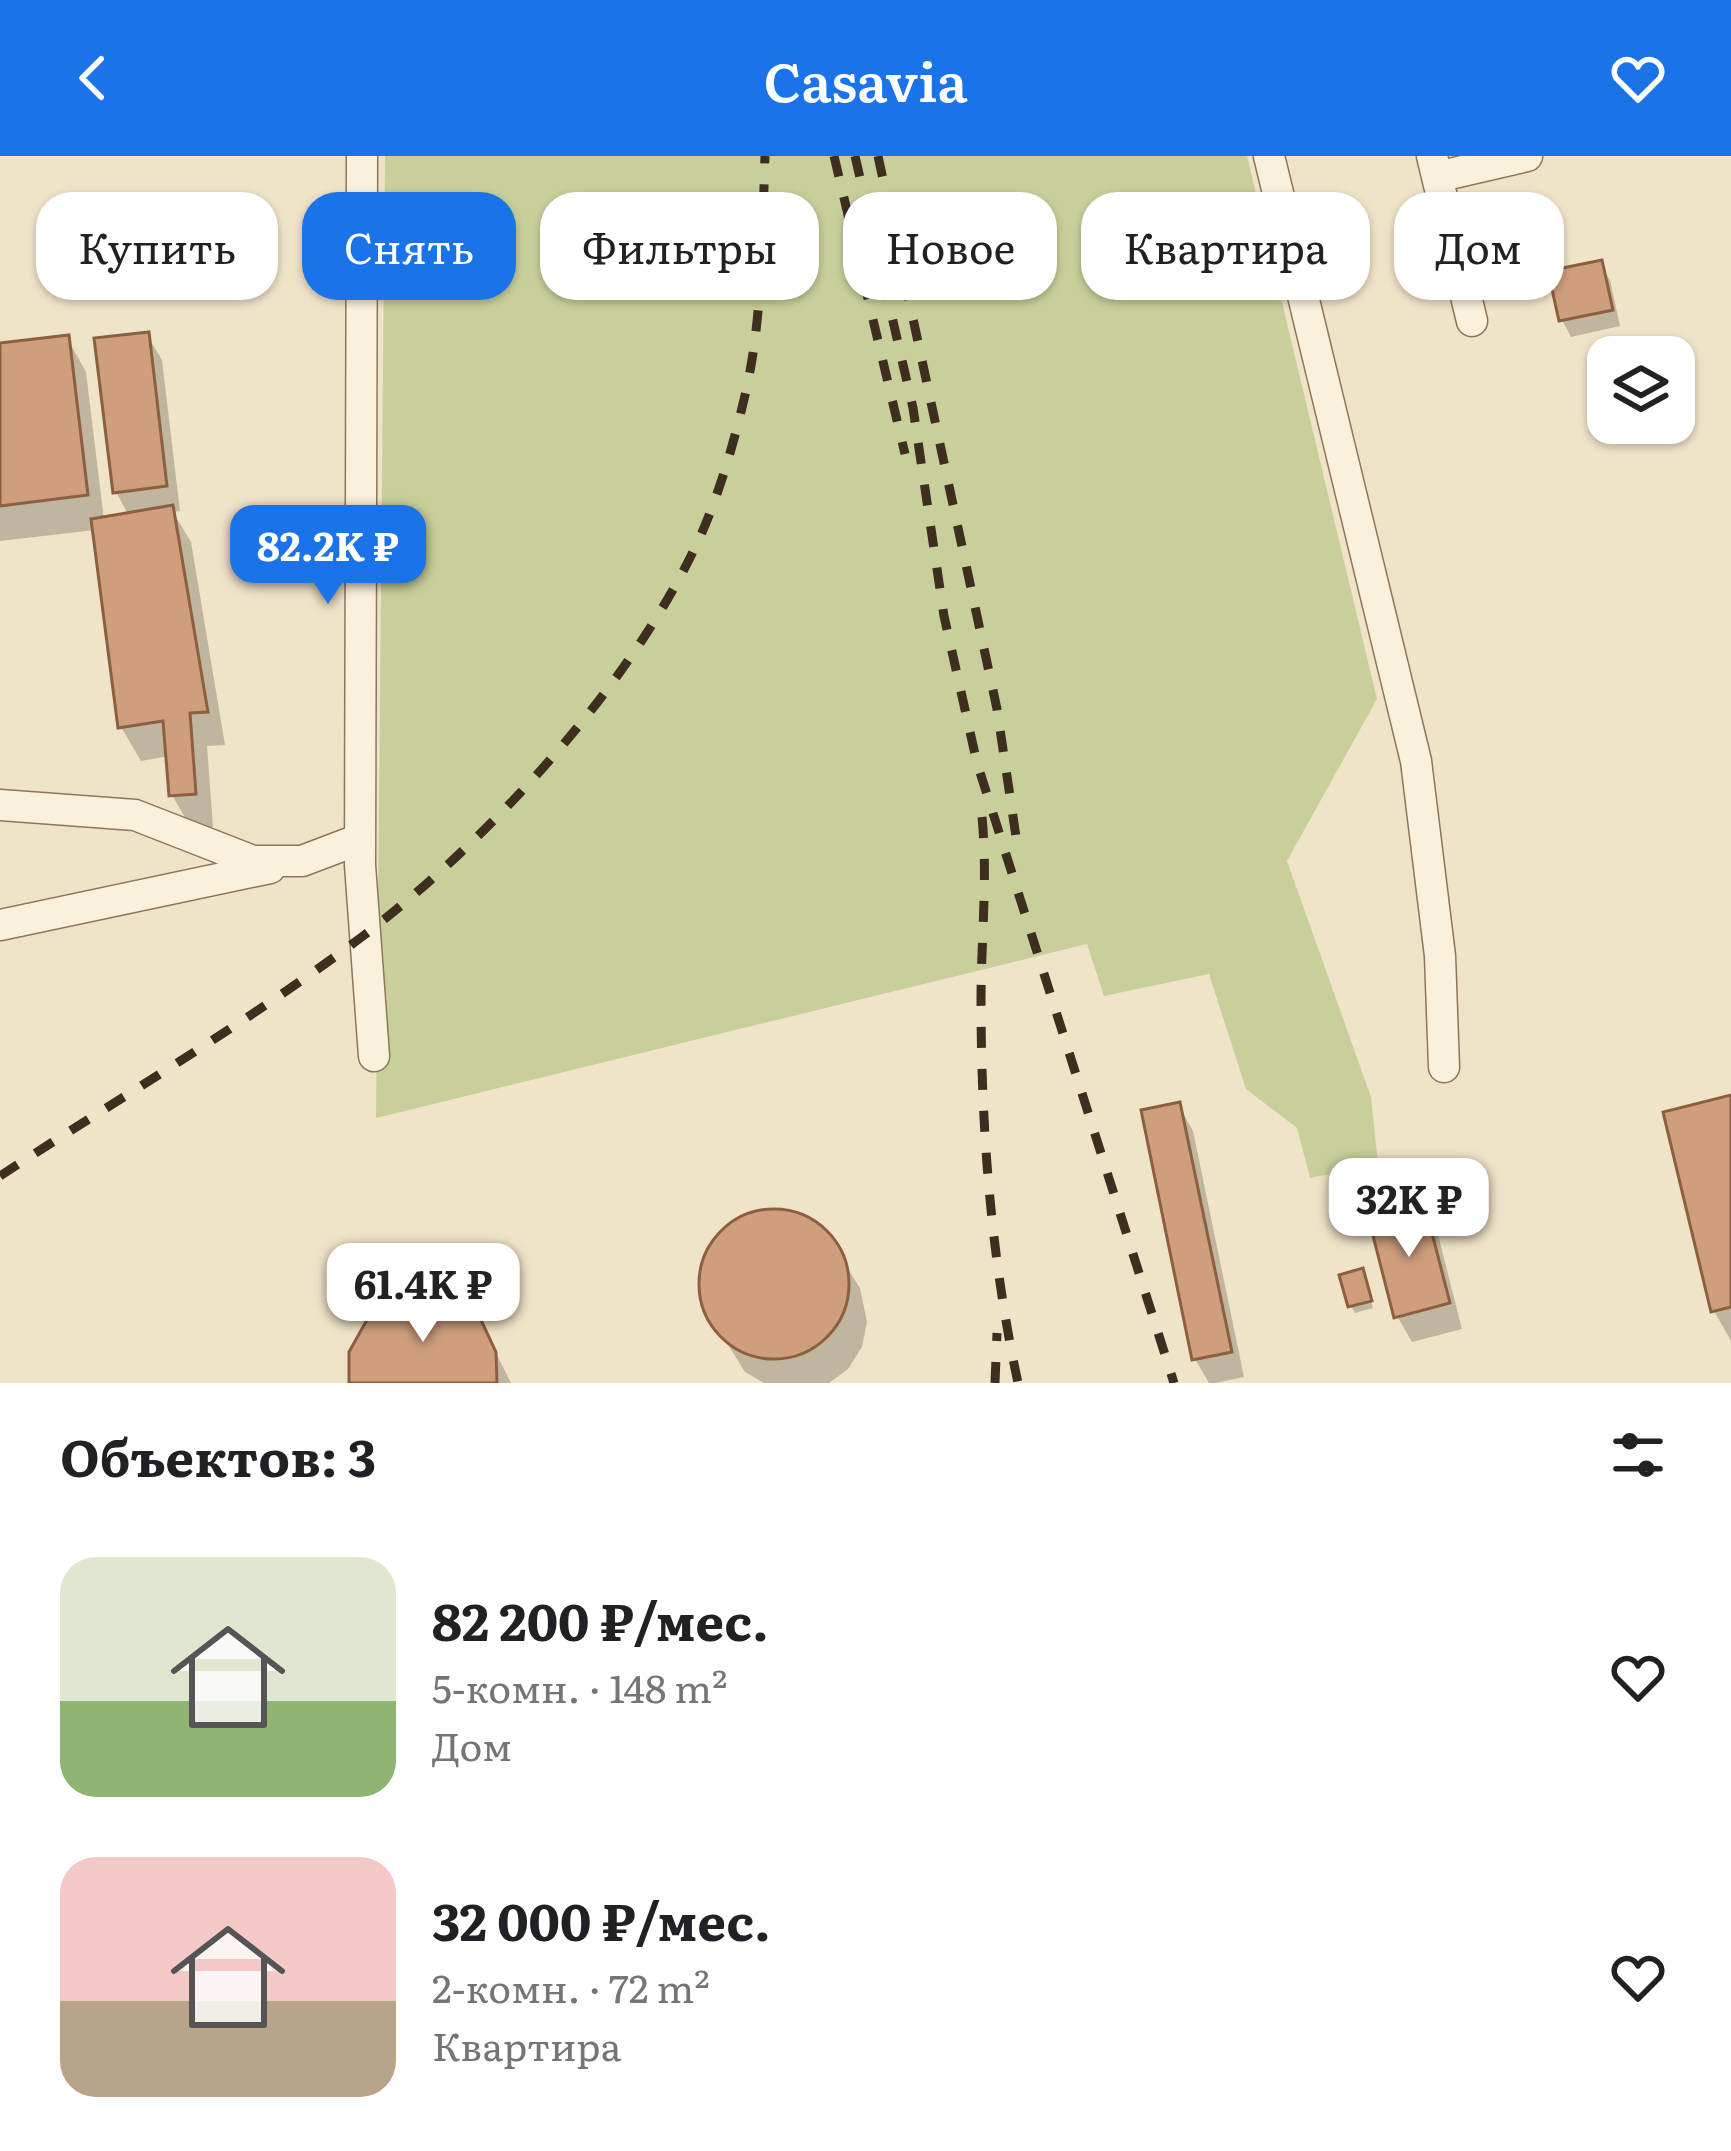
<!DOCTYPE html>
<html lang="ru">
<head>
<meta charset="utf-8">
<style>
  body { margin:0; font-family:Literata,serif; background:#f2f2f2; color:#202124; height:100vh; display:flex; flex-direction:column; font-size:45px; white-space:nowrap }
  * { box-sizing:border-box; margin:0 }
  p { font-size:39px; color:#757577 }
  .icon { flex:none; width:66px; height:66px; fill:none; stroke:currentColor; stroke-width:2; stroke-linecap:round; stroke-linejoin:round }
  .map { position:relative; height:1227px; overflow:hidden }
  .sheet { display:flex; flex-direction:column; background:#fff; flex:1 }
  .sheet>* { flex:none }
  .guide { position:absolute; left:36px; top:36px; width:1659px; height:108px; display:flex; gap:24px }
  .buttons { position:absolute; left:1587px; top:180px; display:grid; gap:24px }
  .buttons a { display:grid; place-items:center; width:108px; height:108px; border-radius:24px; background:#fff; box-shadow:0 3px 9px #0004; font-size:60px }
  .price { position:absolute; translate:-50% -102px; padding:0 27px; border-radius:24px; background:#fff; color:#222; font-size:39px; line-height:78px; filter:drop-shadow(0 3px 6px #0008) }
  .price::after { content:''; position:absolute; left:50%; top:72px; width:36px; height:27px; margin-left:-18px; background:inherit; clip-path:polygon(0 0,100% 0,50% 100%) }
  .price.current { background:#1a73e8; color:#fff }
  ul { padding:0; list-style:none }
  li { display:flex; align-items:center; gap:36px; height:300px; padding:0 60px }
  li span { display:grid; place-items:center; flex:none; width:336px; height:240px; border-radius:36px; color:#555 }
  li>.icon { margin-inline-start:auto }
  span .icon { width:144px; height:144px; fill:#fffc; stroke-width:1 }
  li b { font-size:51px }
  h2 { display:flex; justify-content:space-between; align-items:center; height:144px; padding:0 60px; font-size:51px }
  .pill { padding:0 42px; border-radius:36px; background:#fff; box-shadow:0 3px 9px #0004; font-size:42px; line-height:108px }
  .pill.current { background:#1a73e8; color:#fff }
  header { display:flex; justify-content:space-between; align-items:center; height:156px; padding:0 60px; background:#1a73e8; color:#fff; font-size:54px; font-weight:600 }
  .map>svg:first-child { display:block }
  .green { fill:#c9cf9b }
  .shadow { fill:#0003 }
  .building { fill:#cf9f7d; stroke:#8d5f41; stroke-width:3 }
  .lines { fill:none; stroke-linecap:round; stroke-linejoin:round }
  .minor-casing { stroke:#8d765c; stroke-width:33 }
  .minor { stroke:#faf1dc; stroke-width:30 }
  .rail { stroke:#3d2e20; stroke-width:9; stroke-dasharray:21 21; stroke-linecap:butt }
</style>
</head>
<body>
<header><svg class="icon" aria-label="back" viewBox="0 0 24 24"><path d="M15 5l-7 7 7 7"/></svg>Casavia<svg class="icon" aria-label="heart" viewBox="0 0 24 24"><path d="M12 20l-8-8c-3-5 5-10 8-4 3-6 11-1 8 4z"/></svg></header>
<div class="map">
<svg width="1731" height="1227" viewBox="0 0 1731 1227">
  <rect width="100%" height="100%" fill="#f0e4c8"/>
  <path class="green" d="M385 0H1247L1377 543 1287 705 1371 941 1378 1008 1310 1022 1297 972 1246 933 1209 818 1104 840 1087 788 376 962Z"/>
  <path class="shadow" d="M1600 107 1610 124 1620 170 1571 181 1562 164Z
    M147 179 162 204 180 355 173 356 191 386 225 589 207 590 213 671 191 672 172 639 169 600 141 605 121 571 95 374 0 385V190L67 182 86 216 104 364 129 360 116 336Z
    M1731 942V1185L1714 1155Z
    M1179 950 1193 975 1244 1221 1215 1227H1209L1195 1203Z
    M1423 1049 1437 1075 1462 1173 1412 1186 1397 1160Z
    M771 1056 801 1061 824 1075 860 1132 867 1166 862 1191 848 1213 829 1227H764L745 1216 709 1158 702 1131 706 1103 721 1079 744 1063Z
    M1362 1116 1373 1152 1355 1157 1351 1150Z
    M488 1181 511 1227H354Z"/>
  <path class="building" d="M1602 104 1613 154 1559 165 1548 115Z
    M149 176 167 330 113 337 94 182Z
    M69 179 88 339 0 350V187Z
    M173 349 208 556 190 557 196 638 169 640 163 565 118 572 91 363Z
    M1731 939V1151L1711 1156 1663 956Z
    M1180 946 1232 1196 1192 1204 1141 954Z
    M1424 1046 1450 1147 1394 1162 1368 1060Z
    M699 1128a75 75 0 1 1 150 0a75 75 0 1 1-150 0Z
    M1363 1112 1372 1145 1348 1151 1339 1119Z
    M429 1137 460 1147 481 1164 496 1196 497 1227H349V1196L368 1162 391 1145Z"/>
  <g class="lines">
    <g class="minor-casing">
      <path id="minor" d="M362 0 360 709 374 900
        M1269 0 1416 605 1440 800 1444 911
        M1432 0 1472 165
        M1437 21 1527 0
        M0 649 135 659 253 705H302L360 683
        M0 769 270 712"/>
    </g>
    <use href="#minor" class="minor"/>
    <path class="rail" d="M834 0 905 298
      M855 0 913 252 944 460 977 607 1174 1227
      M878 0 997 553 1018 694
      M982 661C988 722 981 783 981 844 981 972 991 1102 1018 1227
      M0 1020C121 941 247 867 363 780 490 683 633 528 700 381 720 336 735 283 746 235 763 159 762 77 765 0
      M995 1227 997 1177"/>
  </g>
</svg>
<div class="buttons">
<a><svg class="icon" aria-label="layers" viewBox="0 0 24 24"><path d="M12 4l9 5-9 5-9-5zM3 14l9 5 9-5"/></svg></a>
</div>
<b class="price current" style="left:328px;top:451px">82.2K ₽</b>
<b class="price" style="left:1409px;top:1104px">32K ₽</b>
<b class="price" style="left:423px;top:1189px">61.4K ₽</b>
<div class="guide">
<a class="pill">Купить</a>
<a class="pill current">Снять</a>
<a class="pill">Фильтры</a>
<a class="pill">Новое</a>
<a class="pill">Квартира</a>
<a class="pill">Дом</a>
</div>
</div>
<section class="sheet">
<h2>Объектов: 3<svg class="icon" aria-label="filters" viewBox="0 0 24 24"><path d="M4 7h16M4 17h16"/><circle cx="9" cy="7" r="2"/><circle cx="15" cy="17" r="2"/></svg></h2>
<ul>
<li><span style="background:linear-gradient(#dfe7d0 60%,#8fb573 0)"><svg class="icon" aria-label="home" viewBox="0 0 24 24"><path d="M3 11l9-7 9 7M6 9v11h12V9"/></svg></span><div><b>82 200 ₽/мес.</b><p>5-комн. · 148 m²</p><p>Дом</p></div><svg class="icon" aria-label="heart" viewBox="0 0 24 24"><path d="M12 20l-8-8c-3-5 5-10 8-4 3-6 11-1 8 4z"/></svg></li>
<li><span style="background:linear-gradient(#f6c9c9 60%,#b9a48a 0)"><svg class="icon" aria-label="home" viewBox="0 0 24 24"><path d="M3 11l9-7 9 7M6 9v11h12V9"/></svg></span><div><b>32 000 ₽/мес.</b><p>2-комн. · 72 m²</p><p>Квартира</p></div><svg class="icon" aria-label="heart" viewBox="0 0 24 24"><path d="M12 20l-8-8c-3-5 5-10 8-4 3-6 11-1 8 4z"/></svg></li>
</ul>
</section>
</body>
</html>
